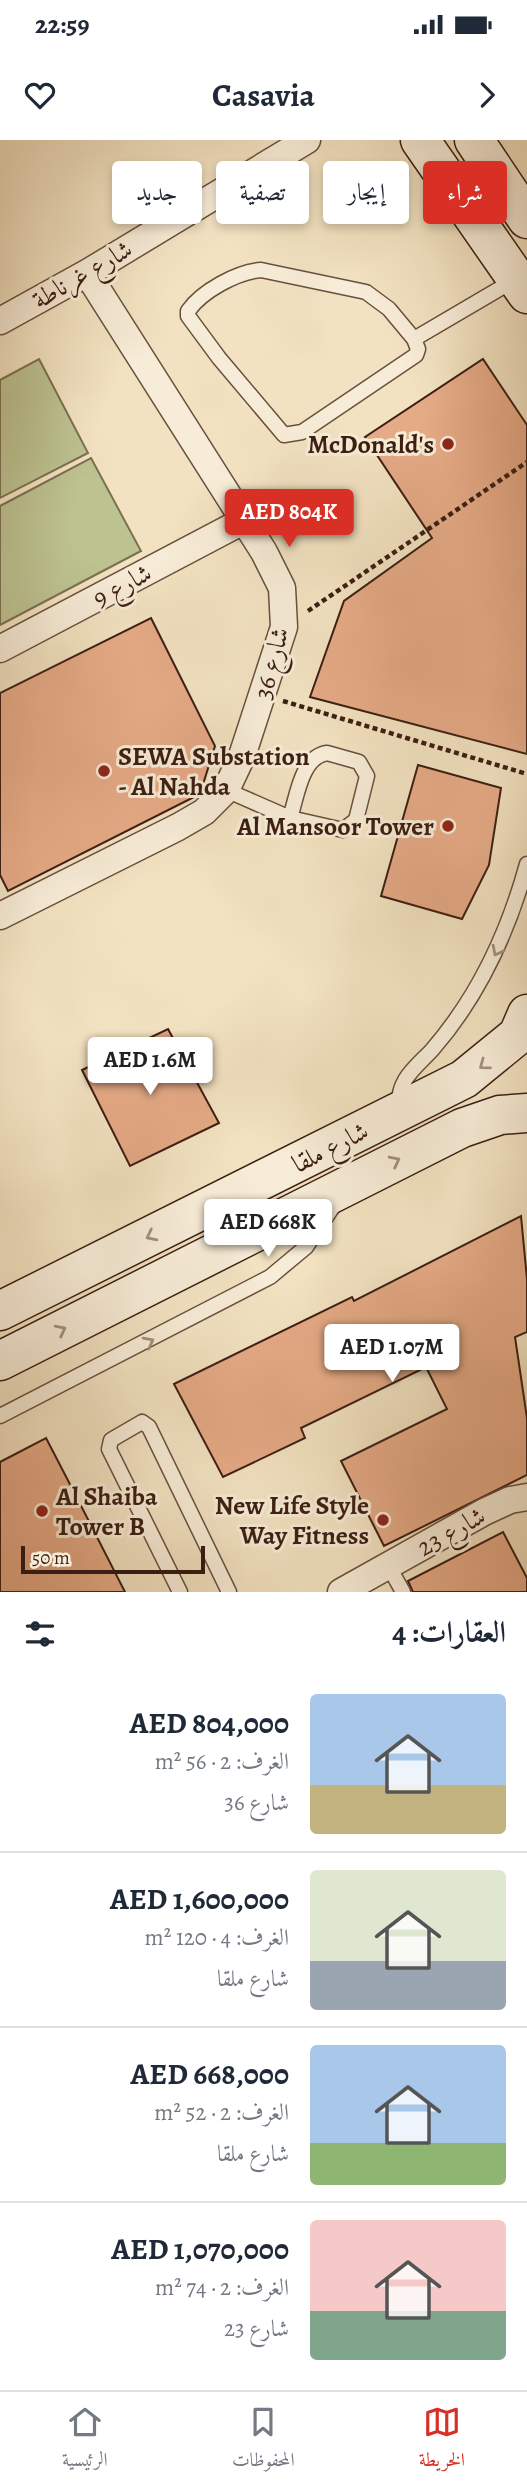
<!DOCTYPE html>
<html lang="ar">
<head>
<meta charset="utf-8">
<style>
  body { margin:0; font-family:Alegreya,Amiri,serif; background:#f2f2f3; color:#1f2937; direction:rtl; height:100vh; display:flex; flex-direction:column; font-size:26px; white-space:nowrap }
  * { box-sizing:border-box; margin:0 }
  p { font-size:23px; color:#747a83 }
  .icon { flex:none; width:38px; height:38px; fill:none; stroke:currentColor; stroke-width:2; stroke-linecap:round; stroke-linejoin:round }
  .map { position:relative; height:1452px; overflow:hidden; direction:ltr }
  .panel { display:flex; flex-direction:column; background:#fff; flex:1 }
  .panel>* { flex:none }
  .hud { position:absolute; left:21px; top:21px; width:486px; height:63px; direction:rtl; display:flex; gap:14px }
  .scale { position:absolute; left:21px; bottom:18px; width:184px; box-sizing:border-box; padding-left:7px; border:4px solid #3c1e12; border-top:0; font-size:19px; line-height:24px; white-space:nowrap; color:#3c1e12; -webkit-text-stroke:5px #f7ecd7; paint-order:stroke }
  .price { position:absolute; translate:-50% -60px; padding:0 16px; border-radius:7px; background:#fff; color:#222; font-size:23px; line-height:46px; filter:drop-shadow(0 2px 4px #0008) }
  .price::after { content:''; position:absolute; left:50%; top:42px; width:21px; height:16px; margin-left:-10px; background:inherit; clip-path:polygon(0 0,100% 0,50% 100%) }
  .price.active { background:#d93025; color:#fff }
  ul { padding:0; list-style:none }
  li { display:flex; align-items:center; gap:21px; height:175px; padding:0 21px }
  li+li { border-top:2px solid #e0e1e3 }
  li span { display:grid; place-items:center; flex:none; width:196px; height:140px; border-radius:7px; color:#555 }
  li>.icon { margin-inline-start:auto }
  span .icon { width:84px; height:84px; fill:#fffc; stroke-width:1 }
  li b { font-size:30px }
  h2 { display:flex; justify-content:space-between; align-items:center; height:84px; padding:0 21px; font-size:30px }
  .pill { padding:0 24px; border-radius:7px; background:#fff; box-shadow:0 4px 10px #0003; font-size:24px; line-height:63px }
  .pill.active { background:#d93025; color:#fff }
  .status { display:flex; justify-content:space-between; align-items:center; height:49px; padding:0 35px; background:#fff; direction:ltr }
  .status svg { height:19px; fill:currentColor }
  header { display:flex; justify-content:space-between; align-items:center; height:91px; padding:0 21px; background:#fff; font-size:32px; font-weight:700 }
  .tabs { display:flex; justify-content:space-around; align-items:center; height:98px; border-top:2px solid #e0e1e3; background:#fff; font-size:19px; color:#747a83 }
  .tabs a { display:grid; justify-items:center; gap:4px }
  .tabs .active { color:#d93025 }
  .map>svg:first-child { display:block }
  .green { fill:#bdc291; stroke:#7c7052; stroke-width:2 }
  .building { fill:#e5aa86; stroke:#3c1e12; stroke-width:2 }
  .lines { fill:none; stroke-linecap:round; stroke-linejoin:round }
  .lane-casing { stroke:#6a4f3e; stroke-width:17 }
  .street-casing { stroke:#6a4f3e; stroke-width:29 }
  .secondary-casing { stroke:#3c1e12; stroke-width:41 }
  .path { stroke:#3c1e12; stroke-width:4.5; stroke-dasharray:5 3.5; stroke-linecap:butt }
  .lane { stroke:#f7ecd7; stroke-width:14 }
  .street { stroke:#f7ecd7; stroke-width:26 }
  .secondary { stroke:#f7ecd7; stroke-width:38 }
  .oneway { stroke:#a38f7e }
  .poi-dot { fill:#8f2418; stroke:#f7ecd7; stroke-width:2.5 }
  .labels { text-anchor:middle; stroke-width:6; stroke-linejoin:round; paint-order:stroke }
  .street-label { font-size:26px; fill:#3c1e12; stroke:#f7ecd7 }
  .poi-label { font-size:26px; font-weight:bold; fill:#3c1e12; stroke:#f7ecd7; text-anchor:end }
</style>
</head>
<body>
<div class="status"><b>22:59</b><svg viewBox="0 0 49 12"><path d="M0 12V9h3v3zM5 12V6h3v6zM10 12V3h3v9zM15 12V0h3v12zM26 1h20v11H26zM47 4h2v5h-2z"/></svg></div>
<header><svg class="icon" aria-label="forward" viewBox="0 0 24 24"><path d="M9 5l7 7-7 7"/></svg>Casavia<svg class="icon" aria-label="heart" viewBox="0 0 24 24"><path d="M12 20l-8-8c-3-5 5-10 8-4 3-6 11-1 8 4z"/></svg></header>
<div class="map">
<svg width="527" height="1452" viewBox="0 0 527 1452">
  <rect width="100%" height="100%" fill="#f2e2c1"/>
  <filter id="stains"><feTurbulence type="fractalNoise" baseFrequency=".00286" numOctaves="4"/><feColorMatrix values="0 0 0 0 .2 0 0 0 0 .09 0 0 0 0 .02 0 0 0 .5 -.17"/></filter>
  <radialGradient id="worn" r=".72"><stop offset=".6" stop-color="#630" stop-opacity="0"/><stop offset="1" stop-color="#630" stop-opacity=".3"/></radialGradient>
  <path class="green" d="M39 219 88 313 0 358V240Z
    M91 318 141 411 0 485V366Z"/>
  <path class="building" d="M483 219 527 285V614L310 557 344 461 432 398 365 297Z
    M151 478 215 606 200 654 8 751 0 735V553Z
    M418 625 501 648 489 725 462 779 381 756Z
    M168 889 219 983 130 1026 82 930Z
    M521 1076 527 1139V1192L515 1197 527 1278V1335L384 1406 341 1321 447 1269 426 1227 301 1288 305 1298 223 1337 174 1244 352 1157 354 1161Z
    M46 1298 74 1352 125 1452H0V1322Z
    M503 1392 527 1438V1452H413L408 1441Z"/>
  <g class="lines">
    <g class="lane-casing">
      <path id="lane" d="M261 130 366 152 389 169 414 199 418 209 416 215 302 292 284 295 219 218 188 176V171C202 151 237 132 261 130Z
        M414 199 516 139
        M327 613 359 622 367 636 356 680 343 690 290 678C297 657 301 617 327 613Z
        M226 650 290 678
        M399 968C397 940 414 929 432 910 479 856 508 793 527 724
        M0 1276 270 1137 306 1107 336 1062
        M388 1425 403 1452
        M180 1452 109 1309 111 1300 142 1282 149 1287 229 1452"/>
    </g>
    <g class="street-casing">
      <path id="street" d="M0 181 87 133 307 0
        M0 509 245 380
        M0 776 178 687 204 672 226 650 242 616 284 487 282 448 264 412 87 133
        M341 1452 484 1372 510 1360 527 1357"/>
    </g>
    <g class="secondary-casing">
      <path id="secondary" d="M420 0 527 154
        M474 0 527 79
        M0 1171 464 939 518 895 527 874
        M0 1221 462 988 500 975 527 973"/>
    </g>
    <path class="path" d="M308 471 527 322
      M283 561 527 634"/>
    <use href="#lane" class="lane"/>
    <use href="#street" class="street"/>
    <use href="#secondary" class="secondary"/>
  </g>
  <defs><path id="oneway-chevron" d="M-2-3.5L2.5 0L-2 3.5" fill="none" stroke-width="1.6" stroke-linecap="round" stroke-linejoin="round" transform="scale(1.75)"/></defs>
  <g class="oneway">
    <use href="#oneway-chevron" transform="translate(497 811) rotate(117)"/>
    <use href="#oneway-chevron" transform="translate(484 925) rotate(143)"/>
    <use href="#oneway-chevron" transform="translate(395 1021) rotate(-27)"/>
    <use href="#oneway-chevron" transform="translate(151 1096) rotate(153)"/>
    <use href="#oneway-chevron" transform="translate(61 1190) rotate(-27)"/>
    <use href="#oneway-chevron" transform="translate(149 1202) rotate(-28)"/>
  </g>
  <g class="poi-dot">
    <circle cx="448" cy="304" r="7"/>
    <circle cx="104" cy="631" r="7"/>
    <circle cx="448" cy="686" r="7"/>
    <circle cx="42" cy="1371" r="7"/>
    <circle cx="383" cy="1380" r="7"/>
  </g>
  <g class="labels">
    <g class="street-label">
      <text transform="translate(82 134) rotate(-30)" y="9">شارع غرناطة</text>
      <text transform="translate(122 445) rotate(-28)" y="9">شارع 9</text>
      <text transform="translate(271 523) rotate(-75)" y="9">شارع 36</text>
      <text transform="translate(330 1007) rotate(-27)" y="9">شارع ملقا</text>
      <text transform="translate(451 1391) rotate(-29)" y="9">شارع 23</text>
    </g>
    <g class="poi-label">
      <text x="434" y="313">McDonald's</text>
      <text x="118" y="625" text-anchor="start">SEWA Substation<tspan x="118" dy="30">- Al Nahda</tspan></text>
      <text x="434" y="695">Al Mansoor Tower</text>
      <text x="56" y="1365" text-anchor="start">Al Shaiba<tspan x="56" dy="30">Tower B</tspan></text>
      <text x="369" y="1374">New Life Style<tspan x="369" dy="30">Way Fitness</tspan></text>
    </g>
  </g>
  <rect width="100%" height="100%" filter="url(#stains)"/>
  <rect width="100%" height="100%" fill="url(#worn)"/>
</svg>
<div class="scale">50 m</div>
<b class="price active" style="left:289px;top:409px">AED 804K</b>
<b class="price" style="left:150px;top:957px">AED 1.6M</b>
<b class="price" style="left:268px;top:1119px">AED 668K</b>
<b class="price" style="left:392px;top:1244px">AED 1.07M</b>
<div class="hud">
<a class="pill active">شراء</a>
<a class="pill">إيجار</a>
<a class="pill">تصفية</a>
<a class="pill">جديد</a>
</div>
</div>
<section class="panel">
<h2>العقارات: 4<svg class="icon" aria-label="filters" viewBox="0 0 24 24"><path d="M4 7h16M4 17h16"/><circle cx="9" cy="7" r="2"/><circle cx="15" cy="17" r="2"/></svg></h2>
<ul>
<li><span style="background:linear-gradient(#a9c7e8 65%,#c2b280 0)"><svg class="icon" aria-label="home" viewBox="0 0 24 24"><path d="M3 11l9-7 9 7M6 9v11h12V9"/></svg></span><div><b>AED 804,000</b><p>الغرف: 2 · 56 m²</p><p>شارع 36</p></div></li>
<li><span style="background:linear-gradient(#dfe7d0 65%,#9aa5b1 0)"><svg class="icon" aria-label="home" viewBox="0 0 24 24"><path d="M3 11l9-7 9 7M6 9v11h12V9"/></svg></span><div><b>AED 1,600,000</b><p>الغرف: 4 · 120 m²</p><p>شارع ملقا</p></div></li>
<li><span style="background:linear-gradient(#a9c7e8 70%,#8fb573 0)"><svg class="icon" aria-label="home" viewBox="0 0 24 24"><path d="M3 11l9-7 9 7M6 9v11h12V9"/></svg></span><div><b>AED 668,000</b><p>الغرف: 2 · 52 m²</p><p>شارع ملقا</p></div></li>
<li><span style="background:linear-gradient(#f6c9c9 65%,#7fa58c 0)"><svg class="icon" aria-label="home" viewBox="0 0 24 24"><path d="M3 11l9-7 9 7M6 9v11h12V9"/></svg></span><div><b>AED 1,070,000</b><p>الغرف: 2 · 74 m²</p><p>شارع 23</p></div></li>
</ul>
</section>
<nav class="tabs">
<a class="active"><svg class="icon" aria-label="map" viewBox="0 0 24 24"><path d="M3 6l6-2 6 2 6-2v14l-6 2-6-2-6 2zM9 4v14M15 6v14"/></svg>الخريطة</a>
<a><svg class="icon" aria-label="saved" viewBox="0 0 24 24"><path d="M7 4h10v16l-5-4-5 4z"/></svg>المحفوظات</a>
<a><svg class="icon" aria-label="home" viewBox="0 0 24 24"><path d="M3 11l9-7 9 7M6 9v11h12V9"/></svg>الرئيسية</a>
</nav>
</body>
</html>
